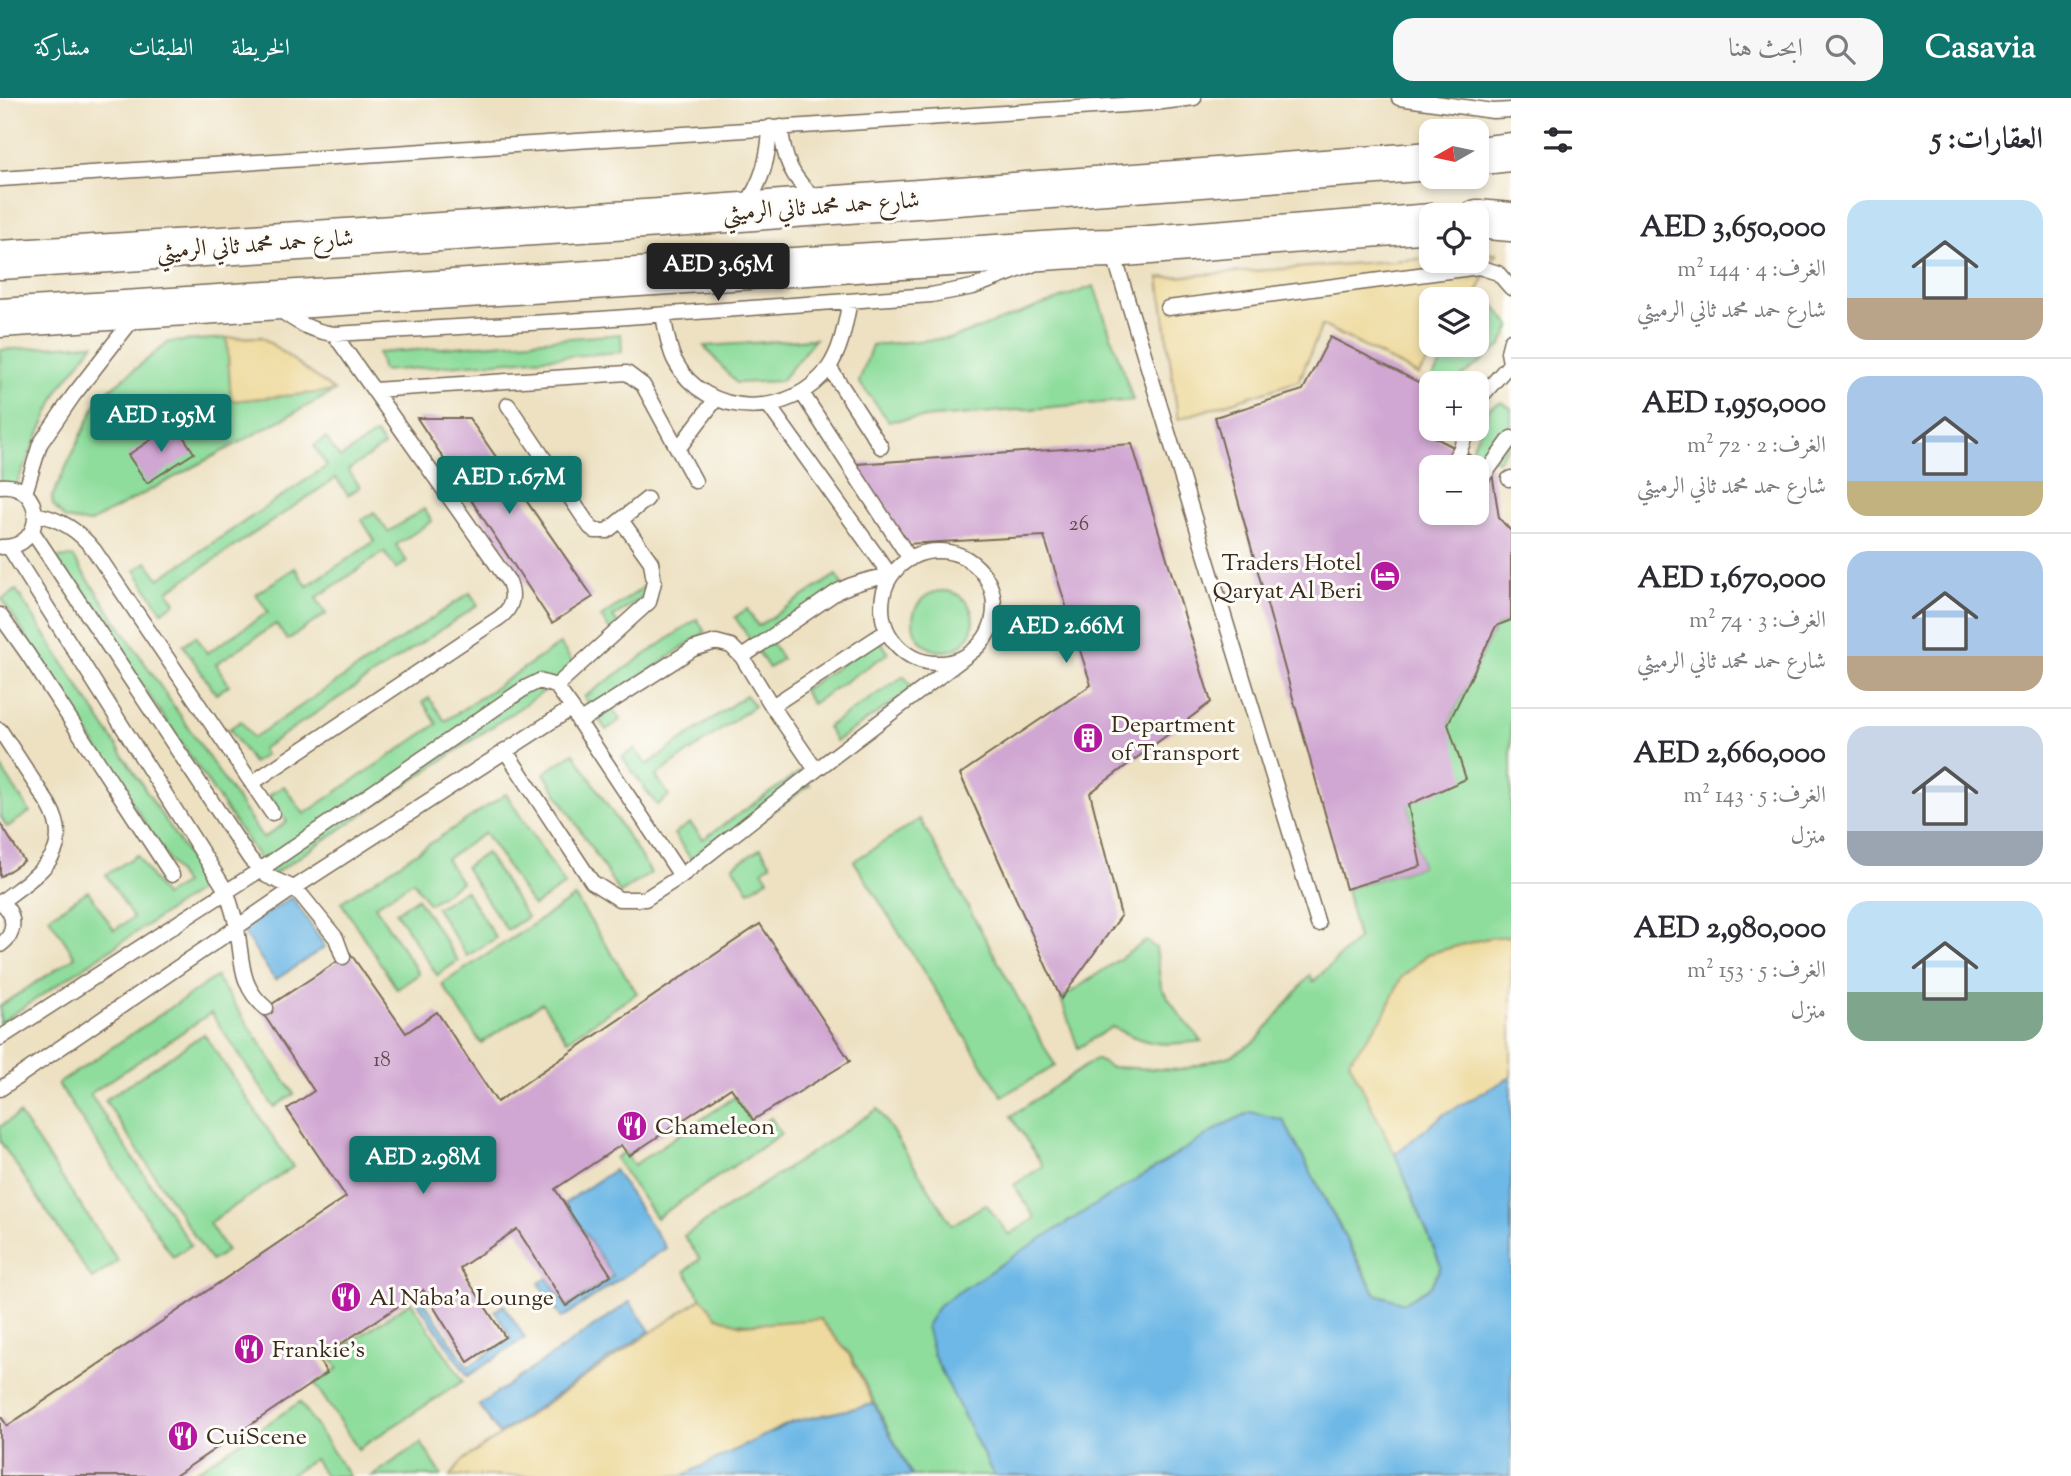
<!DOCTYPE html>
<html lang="ar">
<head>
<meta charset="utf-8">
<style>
  body { margin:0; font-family:"Sorts Mill Goudy",Amiri,serif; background:#f7f7f7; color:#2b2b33; direction:rtl; height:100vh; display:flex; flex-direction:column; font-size:26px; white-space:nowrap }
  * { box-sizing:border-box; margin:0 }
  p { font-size:23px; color:#7c7c81 }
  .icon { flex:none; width:38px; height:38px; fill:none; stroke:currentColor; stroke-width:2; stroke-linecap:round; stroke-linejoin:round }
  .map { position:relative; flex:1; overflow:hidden; direction:ltr }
  .sheet { display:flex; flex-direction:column; background:#fff; width:560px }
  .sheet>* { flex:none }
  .needle { width:46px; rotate:261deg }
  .fabs { position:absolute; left:1419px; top:21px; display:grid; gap:14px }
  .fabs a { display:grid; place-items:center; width:70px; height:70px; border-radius:14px; background:#fff; box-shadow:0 4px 10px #0003; font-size:35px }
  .price { position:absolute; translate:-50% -60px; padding:0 16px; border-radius:7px; background:#0f766e; color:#fff; font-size:23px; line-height:46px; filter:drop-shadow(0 2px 4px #0008) }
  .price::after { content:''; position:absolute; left:50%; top:42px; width:21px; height:16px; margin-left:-10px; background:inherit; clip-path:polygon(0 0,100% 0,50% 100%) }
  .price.on { background:#222; color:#fff }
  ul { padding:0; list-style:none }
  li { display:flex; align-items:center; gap:21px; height:175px; padding:0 28px }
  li+li { border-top:2px solid #e1e1e2 }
  li span { display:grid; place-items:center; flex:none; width:196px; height:140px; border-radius:21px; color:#555 }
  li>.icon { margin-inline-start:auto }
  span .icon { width:84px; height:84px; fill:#fffc; stroke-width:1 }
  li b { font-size:30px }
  h2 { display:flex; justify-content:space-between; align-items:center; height:84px; padding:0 28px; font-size:30px }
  header { display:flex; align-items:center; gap:42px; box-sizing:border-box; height:98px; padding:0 35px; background:#0f766e; color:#fff }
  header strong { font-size:33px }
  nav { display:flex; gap:38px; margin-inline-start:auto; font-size:24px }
  .search { width:490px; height:63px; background:#f7f7f7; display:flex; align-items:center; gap:18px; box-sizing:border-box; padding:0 24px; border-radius:21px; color:#7c7c81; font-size:26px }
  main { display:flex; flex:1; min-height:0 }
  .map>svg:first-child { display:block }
  .green { fill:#8edd9c; stroke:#64845d; stroke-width:2 }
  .sand { fill:#eeda9e; stroke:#94825e; stroke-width:2 }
  .water { fill:#6db8e6; stroke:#547182; stroke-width:2 }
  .building { fill:#d0a6d2; fill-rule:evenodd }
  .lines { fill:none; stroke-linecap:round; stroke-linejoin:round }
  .service-casing { stroke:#796a57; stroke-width:17 }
  .secondary-casing { stroke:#796a57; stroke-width:41 }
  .service { stroke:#fff; stroke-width:14 }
  .secondary { stroke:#fff; stroke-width:38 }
  .labels { text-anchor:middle; stroke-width:6; stroke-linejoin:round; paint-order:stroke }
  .number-label { font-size:21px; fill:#60494b }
  .street-label { font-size:24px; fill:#3b2a1e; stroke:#fdfcf7 }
  .poi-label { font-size:24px; fill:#3b2a1e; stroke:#fdfcf7; text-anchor:start }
</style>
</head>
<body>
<header>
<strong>Casavia</strong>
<div class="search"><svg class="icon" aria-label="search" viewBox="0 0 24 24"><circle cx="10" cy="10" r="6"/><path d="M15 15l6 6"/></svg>ابحث هنا</div>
<nav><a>الخريطة</a><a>الطبقات</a><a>مشاركة</a></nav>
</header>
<main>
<section class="sheet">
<h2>العقارات: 5<svg class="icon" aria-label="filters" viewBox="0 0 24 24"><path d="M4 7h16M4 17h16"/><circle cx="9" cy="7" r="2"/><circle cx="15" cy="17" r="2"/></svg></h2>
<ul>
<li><span style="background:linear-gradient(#bfe0f5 70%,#b9a48a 0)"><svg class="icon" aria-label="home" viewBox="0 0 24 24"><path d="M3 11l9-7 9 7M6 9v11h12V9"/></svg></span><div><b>AED 3,650,000</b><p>الغرف: 4 · 144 m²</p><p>شارع حمد محمد ثاني الرميثي</p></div></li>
<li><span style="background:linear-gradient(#a9c7e8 75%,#c2b280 0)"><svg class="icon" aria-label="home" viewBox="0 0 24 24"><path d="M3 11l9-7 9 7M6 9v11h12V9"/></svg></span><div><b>AED 1,950,000</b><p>الغرف: 2 · 72 m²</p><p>شارع حمد محمد ثاني الرميثي</p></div></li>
<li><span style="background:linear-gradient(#a9c7e8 75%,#b9a48a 0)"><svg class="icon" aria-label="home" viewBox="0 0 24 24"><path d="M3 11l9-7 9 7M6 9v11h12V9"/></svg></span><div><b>AED 1,670,000</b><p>الغرف: 3 · 74 m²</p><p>شارع حمد محمد ثاني الرميثي</p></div></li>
<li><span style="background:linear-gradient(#c9d6e8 75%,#9aa5b1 0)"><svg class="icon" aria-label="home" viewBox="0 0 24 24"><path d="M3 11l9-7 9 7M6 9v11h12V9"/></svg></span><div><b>AED 2,660,000</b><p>الغرف: 5 · 143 m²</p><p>منزل</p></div></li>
<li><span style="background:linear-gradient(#bfe0f5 65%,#7fa58c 0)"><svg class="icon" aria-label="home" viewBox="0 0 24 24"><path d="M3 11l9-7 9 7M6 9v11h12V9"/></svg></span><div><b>AED 2,980,000</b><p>الغرف: 5 · 153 m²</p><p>منزل</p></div></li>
</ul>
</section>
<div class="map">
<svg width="1511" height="1378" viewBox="0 0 1511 1378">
  <rect width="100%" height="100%" fill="#fdfcf7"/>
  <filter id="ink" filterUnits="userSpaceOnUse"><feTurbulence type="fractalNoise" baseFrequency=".0143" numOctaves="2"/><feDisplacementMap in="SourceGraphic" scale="14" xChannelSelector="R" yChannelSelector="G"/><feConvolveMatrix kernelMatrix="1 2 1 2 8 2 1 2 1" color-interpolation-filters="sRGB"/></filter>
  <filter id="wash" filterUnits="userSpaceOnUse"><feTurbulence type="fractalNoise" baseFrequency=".00686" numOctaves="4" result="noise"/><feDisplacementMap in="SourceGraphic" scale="28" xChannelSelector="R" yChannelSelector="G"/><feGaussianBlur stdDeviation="1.57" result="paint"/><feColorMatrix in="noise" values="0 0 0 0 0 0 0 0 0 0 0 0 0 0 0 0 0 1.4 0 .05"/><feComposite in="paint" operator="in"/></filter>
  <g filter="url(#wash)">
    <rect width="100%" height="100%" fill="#ede1c2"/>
    <path class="green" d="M1094 188 1133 302 889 323 859 284 872 247 953 240Z
      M1487 199 1511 228 1501 248 1453 285H1436L1430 282 1454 247H1477V214Z
      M621 236 622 254 383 273 378 255Z
      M227 240 231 303 335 293 89 425 65 421 53 407 52 399 99 300 169 244Z
      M815 241 781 283 736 285 704 248Z
      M94 246 59 291 16 387 0 388V252Z
      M1502 304 1511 310V343L1498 363 1471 352 1490 309Z
      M376 336 384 348 348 372 360 389 348 397 336 380 168 493 175 505 162 514 135 472 147 464 159 481 327 368 314 348 326 340 340 360Z
      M424 411 432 423 396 447 407 464 396 471 384 454 316 500 326 516 287 542 276 526 216 566 229 587 216 596 183 547 196 538 207 555 268 514 256 496 295 470 307 488 375 443 362 422 374 414 388 434Z
      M73 459 263 740 287 724 269 697 284 688 304 716 437 626 423 604 429 600 445 623 560 546 577 571 271 778 56 460Z
      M836 477 844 490 769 541 782 561 769 570 735 519 747 511 758 528Z
      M645 488 650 494 613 519 627 539 619 545 601 519Z
      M16 492 207 787 0 925V908L75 859 49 819 88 793 114 832 133 820 106 777 137 757 164 798 184 786 2 501Z
      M913 523a30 30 0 1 1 60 0a30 30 0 1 1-60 0Z
      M470 495 478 507 262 651 265 657 253 665 229 631 241 623 253 640Z
      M697 521 705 534 607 602 620 622 606 632 584 599Z
      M1511 522V838L1488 840 1427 856 1401 880 1383 919 1349 963 1395 1056 1441 1168 1431 1188 1403 1205 1376 1196 1283 1022 933 1256 994 1378H912L850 1256 820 1222C795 1223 736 1233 716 1218 704 1209 693 1186 685 1173L700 1161 684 1138 878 1011 952 1127 986 1106 1009 1137 1035 1120 1014 1087 1043 1068 1011 1018 1096 961 1110 969 1181 972 1233 957 1257 942 1310 877 1313 884 1358 841 1346 791 1421 768 1408 707 1496 528Z
      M880 541 888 555 812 606 803 592Z
      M904 578 913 591 836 643 827 629Z
      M746 597 754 608 656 678 669 698 657 707 622 659 635 651 647 667Z
      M574 655 651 775 620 795 544 675Z
      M0 668 30 714 7 729 0 718Z
      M801 673 810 687 695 767 674 736 690 725 703 741Z
      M506 696 565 787 533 808 485 735 446 761 461 784 429 806 413 783 375 808 419 876 397 891 341 804Z
      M920 721 1055 968 1002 998 854 763Z
      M761 750 771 766 762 772 768 781 749 793 733 768Z
      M486 755 527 819 507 832 465 769Z
      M465 792 496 840 467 858 436 810Z
      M575 799 637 895 567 942 542 905 481 945 442 886Z
      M417 800 458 863 437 877 396 814Z
      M1146 843 1156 850 1161 889 1179 916 1202 943C1160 948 1150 948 1112 929L1078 950 1061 901Z
      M216 879 294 996 274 1009 211 915 90 996 191 1147 173 1159 58 986Z
      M204 936 293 1069 209 1125 227 1153 211 1163 105 1002Z
      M735 999 755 1029 771 1020 781 1036 656 1120 615 1060 624 1054 634 1067Z
      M19 1016 118 1163 92 1181 0 1043V1029Z
      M411 1204 463 1283 358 1351 315 1286 338 1270 330 1258Z
      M300 1304 349 1378H325L314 1361 289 1378H189Z
      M421 1345 442 1377 441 1378H372Z"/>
    <path class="sand" d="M1496 155 1474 201H1432V247H1440L1418 277 1322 227 1299 283 1178 321 1159 180 1431 160 1432 163H1477V157Z
      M262 239 335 293 231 303 227 240Z
      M1511 838V979L1443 1017 1395 1056 1349 963 1383 919 1401 880 1428 856 1488 840Z
      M702 1200 717 1219 742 1227 820 1221 849 1256 874 1306 792 1324 682 1378H451L462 1363Z"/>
    <path class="water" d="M292 799 325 849 275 882 242 832Z
      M1511 979V1378H994L933 1256 926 1228 939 1207 1018 1155 1227 1025 1251 1014 1283 1022 1375 1196 1404 1205 1431 1188 1441 1168 1395 1056 1443 1017Z
      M614 1072 666 1150 562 1220 539 1185 547 1180 567 1209 613 1178 565 1105Z
      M421 1199 468 1269 511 1240 495 1213 504 1207 525 1240 468 1278 416 1202Z
      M630 1204 650 1233 499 1336 479 1307Z
      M874 1306 912 1378H682L792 1324Z"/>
    <g id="blocks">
      <path class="building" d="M1330 239 1432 291V319L1424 334 1491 368 1499 420 1511 433V522L1496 528 1448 626 1466 681 1408 707 1421 768 1346 791 1215 319 1303 292ZM1432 369H1477V415H1432Z
        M417 320H469L593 499 552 525Z
        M175 326 194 355 147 385 128 357Z
        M1132 346 1211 604 1090 695 1121 818 1061 901 960 676 1091 587 1044 438 906 446 857 366Z
        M0 725 24 763 0 779Z
        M760 826 850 963 753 1022 731 990 629 1058 621 1047 555 1091 611 1177 566 1208 517 1131 460 1170 505 1239 468 1264 423 1192 318 1261 327 1275 175 1378H0V1317L7 1328 346 1099 287 1011 314 993 262 914 266 910 350 855 406 935 437 914 497 1004Z"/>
    </g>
  </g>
  <g filter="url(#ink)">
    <use href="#blocks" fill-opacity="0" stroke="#796a57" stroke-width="2"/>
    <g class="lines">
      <g class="service-casing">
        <path id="service" d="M1399 0 1493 13 1511 12
          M781 29C783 60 792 82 817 101
          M0 81 1154 5 1194 0
          M744 110C762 84 769 60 770 29
          M1112 151 1318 826
          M277 210C296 224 311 233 334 236L600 221 931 197 973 189 1032 167
          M1168 210 1479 169 1498 175 1511 190
          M663 217C666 231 668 250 675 263 705 321 792 322 829 269 842 250 845 226 850 203
          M1511 242 1508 254 1511 270
          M829 269 881 349
          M374 292 627 275 643 287 695 383
          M802 295 910 461
          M508 307 590 429 595 433H607L647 401
          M769 308 891 478
          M1477 309 1480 300 1509 267
          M678 351 716 301
          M1449 369 1460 352 1468 331
          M1509 381 1511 380
          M1477 387 1511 340
          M0 388C45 383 48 451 1 449
          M25 395 40 346 73 298 136 217
          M1432 396V399
          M35 416C61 421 78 432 94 452L272 715
          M32 433 250 761 267 778 294 790 302 798 336 840 343 859
          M9 449 227 794C230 806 235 818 237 831 243 863 239 888 266 910
          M882 509a56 56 0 1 1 112 0a56 56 0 1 1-112 0Z
          M0 517 27 555 172 777
          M742 559 838 493C856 484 871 480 891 478
          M556 588 649 504 654 484 651 464 621 422
          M772 608 887 533
          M579 624 693 551 716 544 731 548 742 559 772 608 816 672
          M0 632 49 707C77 756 35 777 1 804
          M505 652 592 784 619 801H645L681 778 816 672 969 556
          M252 685 499 520C512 511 515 498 509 484L334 236
          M0 804C16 815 17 836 0 847
          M0 940 260 772 525 590 539 583 556 588 572 610 579 624 681 778
          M0 991 294 790 572 610"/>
      </g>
      <g class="secondary-casing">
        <path id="secondary" d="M1477 58 1511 54
          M1477 121 1511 124
          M0 162 660 120 1432 63
          M0 220 1074 151 1111 150 1432 125"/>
      </g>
      <use href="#service" class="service"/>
      <use href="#secondary" class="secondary"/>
    </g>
  </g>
  <defs>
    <g id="hotel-disc" transform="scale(1.575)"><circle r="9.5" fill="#b5179e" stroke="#fdfcf7"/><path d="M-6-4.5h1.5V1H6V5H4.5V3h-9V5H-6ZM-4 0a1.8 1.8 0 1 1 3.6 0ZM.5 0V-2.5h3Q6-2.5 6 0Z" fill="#fff"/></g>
    <g id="building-disc" transform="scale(1.575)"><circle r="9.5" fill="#b5179e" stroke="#fdfcf7"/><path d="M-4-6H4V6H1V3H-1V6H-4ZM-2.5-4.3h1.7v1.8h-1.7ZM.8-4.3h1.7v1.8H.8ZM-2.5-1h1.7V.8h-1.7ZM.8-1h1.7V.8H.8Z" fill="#fff"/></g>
    <g id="restaurant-disc" transform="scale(1.575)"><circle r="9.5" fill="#b5179e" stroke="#fdfcf7"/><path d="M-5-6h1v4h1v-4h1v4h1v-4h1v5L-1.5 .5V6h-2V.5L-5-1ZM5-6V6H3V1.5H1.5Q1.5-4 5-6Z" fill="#fff"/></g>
  </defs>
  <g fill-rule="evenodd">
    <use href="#hotel-disc" x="1385" y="478"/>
    <use href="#building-disc" x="1088" y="640"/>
    <use href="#restaurant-disc" x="632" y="1028"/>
    <use href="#restaurant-disc" x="346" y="1199"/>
    <use href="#restaurant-disc" x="249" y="1251"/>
    <use href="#restaurant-disc" x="183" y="1338"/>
  </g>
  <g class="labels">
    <g class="number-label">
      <text x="1079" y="432">26</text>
      <text x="382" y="968">18</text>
    </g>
    <g class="street-label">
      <text transform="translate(821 108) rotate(-4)" y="8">شارع حمد محمد ثاني الرميثي</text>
      <text transform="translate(255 146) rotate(-4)" y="8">شارع حمد محمد ثاني الرميثي</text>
    </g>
    <g class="poi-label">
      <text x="1362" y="472" text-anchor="end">Traders Hotel<tspan x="1362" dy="28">Qaryat Al Beri</tspan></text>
      <text x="1111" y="634">Department<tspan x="1111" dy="28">of Transport</tspan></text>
      <text x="655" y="1036">Chameleon</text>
      <text x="369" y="1207">Al Naba’a Lounge</text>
      <text x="272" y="1259">Frankie's</text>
      <text x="206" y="1346">CuiScene</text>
    </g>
  </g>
</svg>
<div class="fabs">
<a><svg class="needle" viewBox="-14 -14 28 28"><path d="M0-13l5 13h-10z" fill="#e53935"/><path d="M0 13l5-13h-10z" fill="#7c7c81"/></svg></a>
<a><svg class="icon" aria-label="locate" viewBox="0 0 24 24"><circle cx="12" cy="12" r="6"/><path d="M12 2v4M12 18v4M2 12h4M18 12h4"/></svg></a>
<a><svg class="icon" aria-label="layers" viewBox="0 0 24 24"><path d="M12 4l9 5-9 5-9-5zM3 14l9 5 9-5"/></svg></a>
<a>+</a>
<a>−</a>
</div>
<b class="price on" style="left:718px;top:205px">AED 3.65M</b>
<b class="price" style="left:161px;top:356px">AED 1.95M</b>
<b class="price" style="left:509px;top:418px">AED 1.67M</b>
<b class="price" style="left:1066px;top:567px">AED 2.66M</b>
<b class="price" style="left:423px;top:1098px">AED 2.98M</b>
</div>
</main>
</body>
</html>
